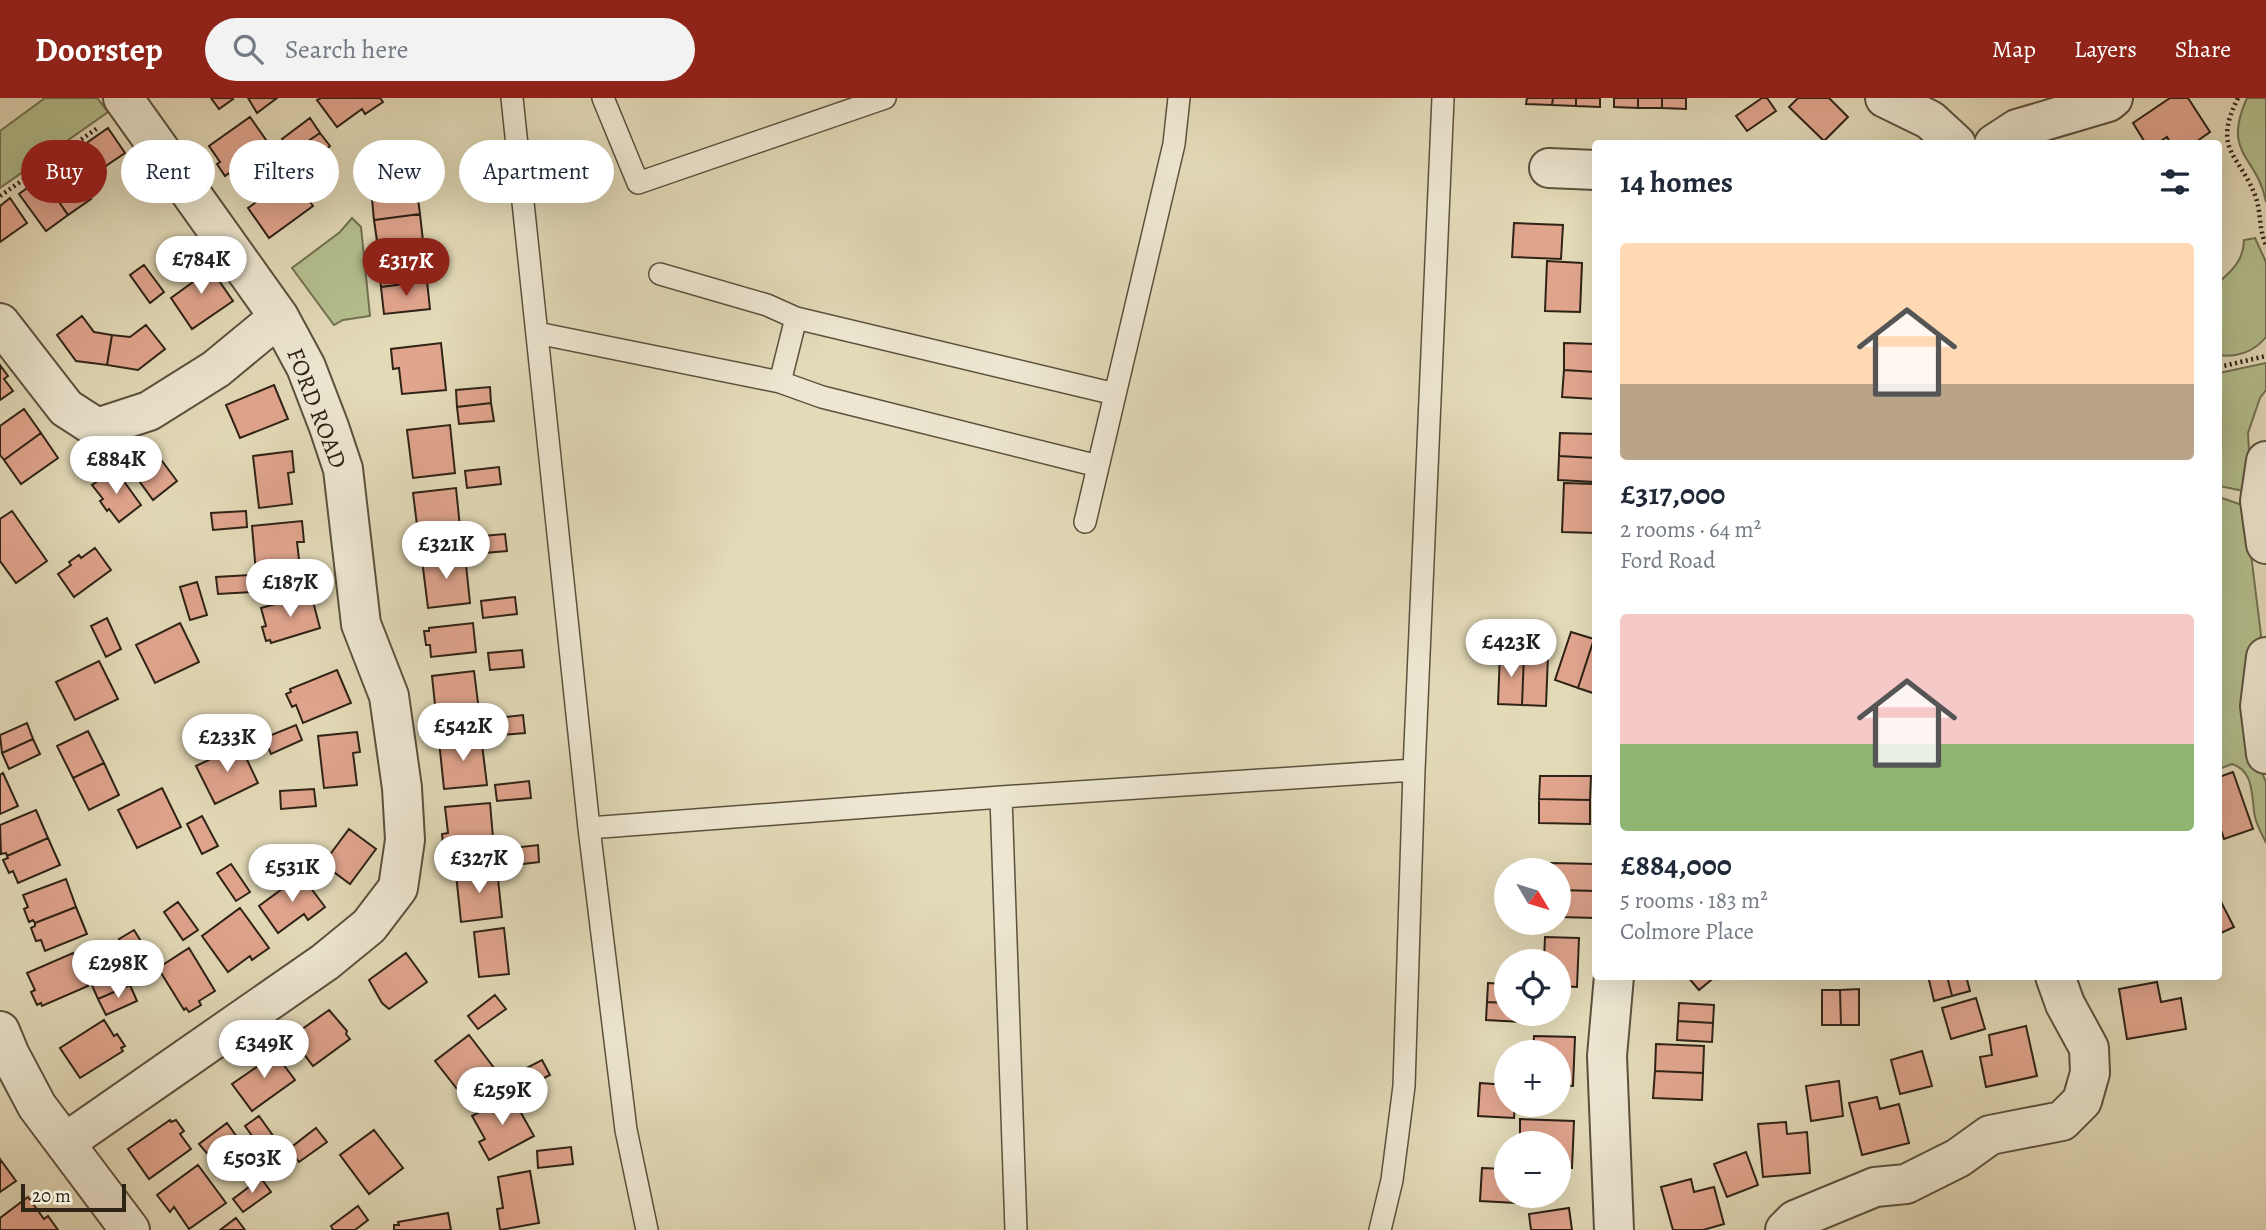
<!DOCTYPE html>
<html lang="en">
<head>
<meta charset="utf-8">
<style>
  body { margin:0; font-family:Alegreya,serif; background:#f2f2f3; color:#1f2937; height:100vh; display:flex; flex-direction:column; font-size:26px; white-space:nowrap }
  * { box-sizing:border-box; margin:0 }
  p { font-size:23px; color:#747a83 }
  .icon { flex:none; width:38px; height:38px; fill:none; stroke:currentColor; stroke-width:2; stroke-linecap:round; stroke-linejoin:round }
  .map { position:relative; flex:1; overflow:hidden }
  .side { position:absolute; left:1592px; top:42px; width:630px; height:840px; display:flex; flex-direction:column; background:#fff; border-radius:7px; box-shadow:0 7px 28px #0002 }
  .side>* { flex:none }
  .top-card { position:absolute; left:21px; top:42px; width:665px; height:63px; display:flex; gap:14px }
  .needle { width:46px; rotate:128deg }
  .buttons { position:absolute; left:1494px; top:760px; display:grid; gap:14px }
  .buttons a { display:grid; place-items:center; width:77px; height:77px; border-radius:50%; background:#fff; box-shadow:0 7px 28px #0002; font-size:35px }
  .scale { position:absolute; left:21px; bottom:18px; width:105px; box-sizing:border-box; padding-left:7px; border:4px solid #2f2316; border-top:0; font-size:19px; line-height:24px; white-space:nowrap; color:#2f2316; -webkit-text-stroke:5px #ede7d1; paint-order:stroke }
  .price { position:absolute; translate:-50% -60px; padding:0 16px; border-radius:24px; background:#fff; color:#222; font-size:23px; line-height:46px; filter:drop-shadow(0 2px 4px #0008) }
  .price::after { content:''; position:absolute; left:50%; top:42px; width:21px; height:16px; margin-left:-10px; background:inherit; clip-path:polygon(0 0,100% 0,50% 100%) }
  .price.selected { background:#8f2418; color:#fff }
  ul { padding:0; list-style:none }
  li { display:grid; align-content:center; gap:14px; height:371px; padding:0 28px }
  li span { display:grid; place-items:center; height:217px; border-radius:7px; color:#555 }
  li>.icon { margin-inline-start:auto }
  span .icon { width:126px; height:126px; fill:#fffc; stroke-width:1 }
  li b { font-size:30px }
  h2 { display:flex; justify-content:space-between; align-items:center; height:84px; padding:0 28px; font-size:30px }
  .chip { padding:0 24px; border-radius:32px; background:#fff; box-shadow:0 7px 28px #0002; font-size:24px; line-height:63px }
  .chip.selected { background:#8f2418; color:#fff }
  header { display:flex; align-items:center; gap:42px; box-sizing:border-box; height:98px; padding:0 35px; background:#8f2418; color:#fff }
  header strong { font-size:33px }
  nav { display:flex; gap:38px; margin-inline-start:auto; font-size:24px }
  .search { width:490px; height:63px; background:#f2f2f3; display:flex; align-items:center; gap:18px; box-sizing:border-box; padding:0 24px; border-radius:38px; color:#747a83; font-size:26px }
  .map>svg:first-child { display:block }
  .green { fill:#b4bf8e; stroke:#727152; stroke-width:2 }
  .building { fill:#e1a58e; stroke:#2f2316; stroke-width:2 }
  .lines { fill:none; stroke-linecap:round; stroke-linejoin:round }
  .service-casing { stroke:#5c513e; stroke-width:24 }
  .minor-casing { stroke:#5c513e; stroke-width:42 }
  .path { stroke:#2f2316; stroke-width:4.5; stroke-dasharray:2 3.5; stroke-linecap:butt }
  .service { stroke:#ede7d1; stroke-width:21 }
  .minor { stroke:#ede7d1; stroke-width:38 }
  .labels { text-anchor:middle; stroke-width:6; stroke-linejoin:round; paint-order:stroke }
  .street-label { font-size:24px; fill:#2f2316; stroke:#ede7d1 }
</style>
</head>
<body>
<header>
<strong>Doorstep</strong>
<div class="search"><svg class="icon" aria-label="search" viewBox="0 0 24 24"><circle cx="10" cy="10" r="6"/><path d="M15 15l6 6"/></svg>Search here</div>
<nav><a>Map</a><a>Layers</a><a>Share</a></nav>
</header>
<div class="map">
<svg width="2266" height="1132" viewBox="0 0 2266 1132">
  <rect width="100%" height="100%" fill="#e3dab8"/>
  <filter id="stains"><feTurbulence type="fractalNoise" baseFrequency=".00286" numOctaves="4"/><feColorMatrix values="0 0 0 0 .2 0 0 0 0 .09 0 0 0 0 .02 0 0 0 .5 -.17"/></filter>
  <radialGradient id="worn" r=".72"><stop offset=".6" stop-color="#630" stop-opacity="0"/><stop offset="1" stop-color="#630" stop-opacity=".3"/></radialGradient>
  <path class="green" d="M45 0H97L108 14 0 90V33Z
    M2247 0H2266V104C2258 58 2221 57 2247 0Z
    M352 120 361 129 370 218 343 222 334 227 292 170 340 134Z
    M2255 140 2266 164V239C2255 253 2237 260 2219 257V184C2233 172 2244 161 2244 142Z
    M2266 265V292L2260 300 2248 335 2250 372 2244 393 2219 388V275Z
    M2219 399 2245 408 2261 537 2249 571 2255 659 2266 684V745C2262 736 2257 728 2255 719 2251 699 2255 673 2232 666L2219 671Z"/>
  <path class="building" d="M211 0H232L233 1 219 11Z
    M248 0H277L257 15Z
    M321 0H380L383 4 365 16 362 11 337 29 317 2Z
    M1527 0H1553L1552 7 1526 6Z
    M1553 0H1576V8L1552 7Z
    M1576 0H1600V9L1576 8Z
    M1614 0H1638V10L1614 9Z
    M1638 0H1662V10H1638Z
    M1662 0H1686V11L1662 10Z
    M1762 0H1767L1776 13 1747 33 1736 18Z
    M1798 0H1829L1848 19 1824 43 1789 9Z
    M2170 0H2188L2210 34 2193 46H2171L2167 39 2156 46H2146L2133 25Z
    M250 19 271 49 230 77 229 75 225 78 217 66 220 64 209 48Z
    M310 20 320 35 292 54 282 41Z
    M108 30 125 55 85 82 68 58Z
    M320 35 330 48 302 69 292 54Z
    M64 63 91 101 68 117 42 79Z
    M292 78 313 108 269 140 248 110Z
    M42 79 68 117 46 133 19 96Z
    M416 86 420 116 374 122 371 91Z
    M10 100 27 125 0 144V108Z
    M420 116 423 143 378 150 374 122Z
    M1514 125 1563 127 1561 161 1512 159Z
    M424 157 427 183 381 189 378 162Z
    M204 161 233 203 192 231 171 200 193 184 187 173Z
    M1547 163 1582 165 1580 214 1545 213Z
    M144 167 164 194 150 205 130 177Z
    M427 183 430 211 384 216 381 189Z
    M82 218 94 234 112 237 107 267 76 263 57 237Z
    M146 227 165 251 138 272 107 267 112 237 130 239Z
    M441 245 446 292 402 296 399 270 393 271 391 251Z
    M1564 245 1596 246V274L1564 272Z
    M0 267 8 278 4 281 13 293 0 302Z
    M1564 272 1596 274V301L1562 299Z
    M274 287 288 321 240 340 226 307Z
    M490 289 491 305 457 309 456 292Z
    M491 305 494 323 459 326 457 309Z
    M24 311 41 335 4 362 0 357V328Z
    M450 327 455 375 413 380 407 332Z
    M41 335 58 360 21 386 4 362Z
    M1560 335 1596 336V360L1559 358Z
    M150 347 177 383 153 402 126 365Z
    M292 353 294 374 288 375 292 406 259 410 253 358Z
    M1559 358 1596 360V384L1558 382Z
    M499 369 501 386 467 390 465 373Z
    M115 371 141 407 119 424 109 411 107 413 100 403 103 401 92 387Z
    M1564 385 1596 386V435L1562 434Z
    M456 390 461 439 419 443 413 395Z
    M12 413 47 463 16 485 0 463V421Z
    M246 413 247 429 213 432 211 415Z
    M302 423 304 444H297L300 470 256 475 252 428Z
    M505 436 507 453 473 456 471 439Z
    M95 450 111 472 74 499 58 476 71 467 69 464 79 457 81 460Z
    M465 457 470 505 428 510 422 462Z
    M250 477 252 494 218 496 216 479Z
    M197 484 207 517 190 522 180 489Z
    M311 496 320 530 271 545 270 542 266 543 262 529 266 528 261 510Z
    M515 499 517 516 483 520 481 503Z
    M107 520 121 551 106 559 91 528Z
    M180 525 199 564 155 585 136 547Z
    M473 525 476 554 431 559 430 547H426L424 533H429V530Z
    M1571 534 1594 541 1578 590 1555 582Z
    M1594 541 1596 542V596L1578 590Z
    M522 552 524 569 490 572 488 555Z
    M1500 555 1524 556 1522 607 1498 606Z
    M1524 556 1548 557 1546 608 1522 607Z
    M99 563 118 601 75 622 56 584Z
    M337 572 351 605 303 625 296 607 292 609 286 596 291 594 290 591Z
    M474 573 480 621 437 626 432 578Z
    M523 617 525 635 491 638 489 621Z
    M27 625 33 641 2 655 0 637Z
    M296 627 302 642 271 656 264 640Z
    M88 633 104 665 73 680 57 648Z
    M357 634 360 654 353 655 357 687 324 690 318 638Z
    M481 638 487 687 444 691 439 643Z
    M33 641 40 656 9 671 2 655Z
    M240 647 258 685 215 706 196 668Z
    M104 665 119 697 89 712 73 680Z
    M2233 674 2253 731 2224 741 2219 726V679Z
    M3 675 18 708 0 716V677Z
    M1540 678H1591L1590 702 1539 701Z
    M529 683 531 700 497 703 495 687Z
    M162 690 181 729 137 750 118 712Z
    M314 691 316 708 281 711 280 693Z
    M1539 701 1590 702V726L1539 725Z
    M490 705 494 751 444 756 442 736 448 735 445 709Z
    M36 712 48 740 7 758 6 755 1 756 0 727Z
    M202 718 218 748 202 756 187 726Z
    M349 731 376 751 350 786 323 766Z
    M48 740 60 767 18 785 13 773 9 775 3 762 8 760 7 758Z
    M538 747 539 764 505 768 503 751Z
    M1551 765 1596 766V793L1559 792V772H1551Z
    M231 766 250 794 236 803 217 775Z
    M497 771 502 819 461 824 456 776Z
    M301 777 325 809 308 822 304 816 278 835 259 808Z
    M66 781 76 809 35 825 33 822 29 824 24 811 28 809 23 797Z
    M1559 792 1596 793V820L1559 819Z
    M2219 800 2234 829 2219 836Z
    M178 804 198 832 183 842 164 814Z
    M76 809 87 836 45 853 41 842 36 843 31 830 35 828V825Z
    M240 810 269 850 252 862 250 858 228 874 202 838Z
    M504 830 509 876 479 879 474 834Z
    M134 832 152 861 137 870 119 841Z
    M1545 839 1579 840 1577 889 1559 888V863H1544Z
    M189 850 215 893 199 903 201 907 189 914 186 910 184 912 158 870Z
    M73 855 88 888 42 908 41 905 37 907 31 894 35 892 27 875Z
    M406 855 427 884 389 911 382 905 369 882Z
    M123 871 130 887 98 901 91 885Z
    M1687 878H1716L1699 892Z
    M1928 878H1947L1952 898 1934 903Z
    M1947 878H1966L1970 893 1952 898Z
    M2157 884 2161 904 2181 900 2186 931 2127 941 2119 891Z
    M1488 885 1507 886V905L1487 904Z
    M130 887 137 903 106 917 98 901Z
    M1859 891V927H1841L1840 892Z
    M1822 892H1840L1841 927H1822Z
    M495 897 506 911 478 931 468 918Z
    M1976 900 1985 931 1951 941 1942 910Z
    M1487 904 1507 905V915H1522V924L1486 922Z
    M1679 905 1714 907 1713 925 1678 923Z
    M329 912 347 933 346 936 350 941 313 968 291 939Z
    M104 922 114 938 117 936 125 948 121 950 123 953 80 980 60 950Z
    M1678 923 1713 925 1712 944 1677 942Z
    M2026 928 2037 978 1986 989 1980 959 1992 957 1989 937Z
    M469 937 498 975 465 1001 435 963Z
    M1534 938 1575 939 1573 988 1559 987V954H1533Z
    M1656 946 1704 948 1703 975 1655 973Z
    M271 950 295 982 252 1013 232 986 258 968 254 962Z
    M1922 953 1932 988 1900 996 1891 962Z
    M542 962 550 977 519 992 511 978Z
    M1655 973 1703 975 1702 1002 1653 1000Z
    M1839 983 1843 1018 1811 1023 1806 988Z
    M1480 985 1507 987V1006H1515L1514 1020 1478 1018Z
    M511 997 534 1038 489 1062 479 1044 485 1041 472 1018Z
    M1877 999 1880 1011 1899 1006 1909 1045 1862 1057 1849 1005Z
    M259 1018 279 1046 265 1056 245 1028Z
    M1520 1021 1574 1023 1572 1070H1559V1045H1520Z
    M170 1022 171 1024 176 1022 184 1033 180 1036 191 1051 149 1081 128 1051Z
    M1786 1024 1787 1036 1807 1034 1810 1075 1763 1079 1758 1026Z
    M227 1025 237 1039 210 1059 199 1046Z
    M316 1030 327 1044 299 1064 289 1051Z
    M374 1032 403 1070 369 1096 340 1057Z
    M571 1049 573 1066 538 1070 537 1053Z
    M1746 1054 1758 1087 1727 1099 1714 1066Z
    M0 1061 16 1083 0 1094Z
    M198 1067 226 1105 189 1131 174 1109 170 1114 157 1097Z
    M1482 1070 1507 1071V1097H1516V1105L1480 1103Z
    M530 1073 539 1125 500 1132 497 1111 503 1110 498 1079Z
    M261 1080 271 1094 243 1114 233 1101Z
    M1691 1081 1694 1094 1714 1089 1724 1126 1703 1132H1673L1661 1089Z
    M28 1099 44 1121 48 1118 58 1132H0V1120Z
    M358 1108 368 1122 355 1132H333L331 1128Z
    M1569 1110 1572 1132H1531L1529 1116Z
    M448 1115 451 1132H394V1127H399L398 1124Z
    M236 1120 245 1132H220Z"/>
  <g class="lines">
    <g class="service-casing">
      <path id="service" d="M512 0 589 730 626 1032 647 1132
        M603 0 638 85 885 0
        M660 176 767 207 796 220 1115 296
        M537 235 780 284 822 299 1098 368
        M780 284 796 220
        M1085 424 1174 46 1179 0
        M1001 699 1016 1132
        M589 730 1001 699 1414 672
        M1380 1132 1392 1082 1404 988 1414 672 1443 0"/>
    </g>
    <g class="minor-casing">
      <path id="minor" d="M1885 0 1930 22 1956 46
        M1994 46 2017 31 2108 4 2113 0
        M1549 70 1596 72
        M0 225 66 310 97 330 149 313 216 271 279 219
        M2266 363 2260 403 2266 446
        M2266 559 2260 608 2266 656
        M0 933 10 957 37 1008 130 1132
        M66 1044 325 864 369 828 398 790 405 742 402 690 389 598 361 526 343 371 329 329 306 269 279 219 123 0
        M1614 1132 1607 958 1614 878
        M1785 1132 1795 1122 1875 1089 1906 1086 1958 1060 1990 1037 2062 1023 2082 1003 2090 975 2089 950 2065 906 2055 878"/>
    </g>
    <path class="path" d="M2238 0C2211 53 2241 57 2256 100 2261 115 2259 132 2266 147
      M0 98 99 29
      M2219 269 2266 258"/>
    <use href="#service" class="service"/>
    <use href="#minor" class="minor"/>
  </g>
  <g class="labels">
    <g class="street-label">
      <text transform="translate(317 310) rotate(69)" y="8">FORD ROAD</text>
    </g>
  </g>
  <rect width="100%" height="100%" filter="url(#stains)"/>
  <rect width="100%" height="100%" fill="url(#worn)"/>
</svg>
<div class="buttons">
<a><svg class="needle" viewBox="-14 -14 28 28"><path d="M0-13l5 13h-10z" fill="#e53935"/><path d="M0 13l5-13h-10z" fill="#747a83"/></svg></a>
<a><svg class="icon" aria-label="locate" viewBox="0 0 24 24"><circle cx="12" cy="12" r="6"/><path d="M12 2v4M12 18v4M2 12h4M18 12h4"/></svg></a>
<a>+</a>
<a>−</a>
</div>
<div class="scale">20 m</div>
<b class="price" style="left:201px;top:198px">£784K</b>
<b class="price selected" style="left:406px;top:200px">£317K</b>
<b class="price" style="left:116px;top:398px">£884K</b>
<b class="price" style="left:446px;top:483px">£321K</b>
<b class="price" style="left:290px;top:521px">£187K</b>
<b class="price" style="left:1511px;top:581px">£423K</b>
<b class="price" style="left:463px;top:665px">£542K</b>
<b class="price" style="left:227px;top:676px">£233K</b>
<b class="price" style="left:479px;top:797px">£327K</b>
<b class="price" style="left:292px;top:806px">£531K</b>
<b class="price" style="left:118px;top:902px">£298K</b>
<b class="price" style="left:264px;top:982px">£349K</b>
<b class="price" style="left:502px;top:1029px">£259K</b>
<b class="price" style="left:252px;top:1097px">£503K</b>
<div class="top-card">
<a class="chip selected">Buy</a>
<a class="chip">Rent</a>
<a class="chip">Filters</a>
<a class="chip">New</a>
<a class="chip">Apartment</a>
</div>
<section class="side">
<h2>14 homes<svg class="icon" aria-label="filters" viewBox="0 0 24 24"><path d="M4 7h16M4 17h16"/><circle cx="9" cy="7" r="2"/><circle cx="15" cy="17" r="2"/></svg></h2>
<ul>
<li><span style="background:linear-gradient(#ffd9b3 65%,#b9a48a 0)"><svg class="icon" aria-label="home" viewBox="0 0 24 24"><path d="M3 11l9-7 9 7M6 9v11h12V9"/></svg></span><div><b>£317,000</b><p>2 rooms · 64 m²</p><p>Ford Road</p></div></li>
<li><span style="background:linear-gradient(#f6c9c9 60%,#8fb573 0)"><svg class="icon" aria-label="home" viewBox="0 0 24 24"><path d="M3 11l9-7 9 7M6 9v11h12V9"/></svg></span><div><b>£884,000</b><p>5 rooms · 183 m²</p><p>Colmore Place</p></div></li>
</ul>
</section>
</div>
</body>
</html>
